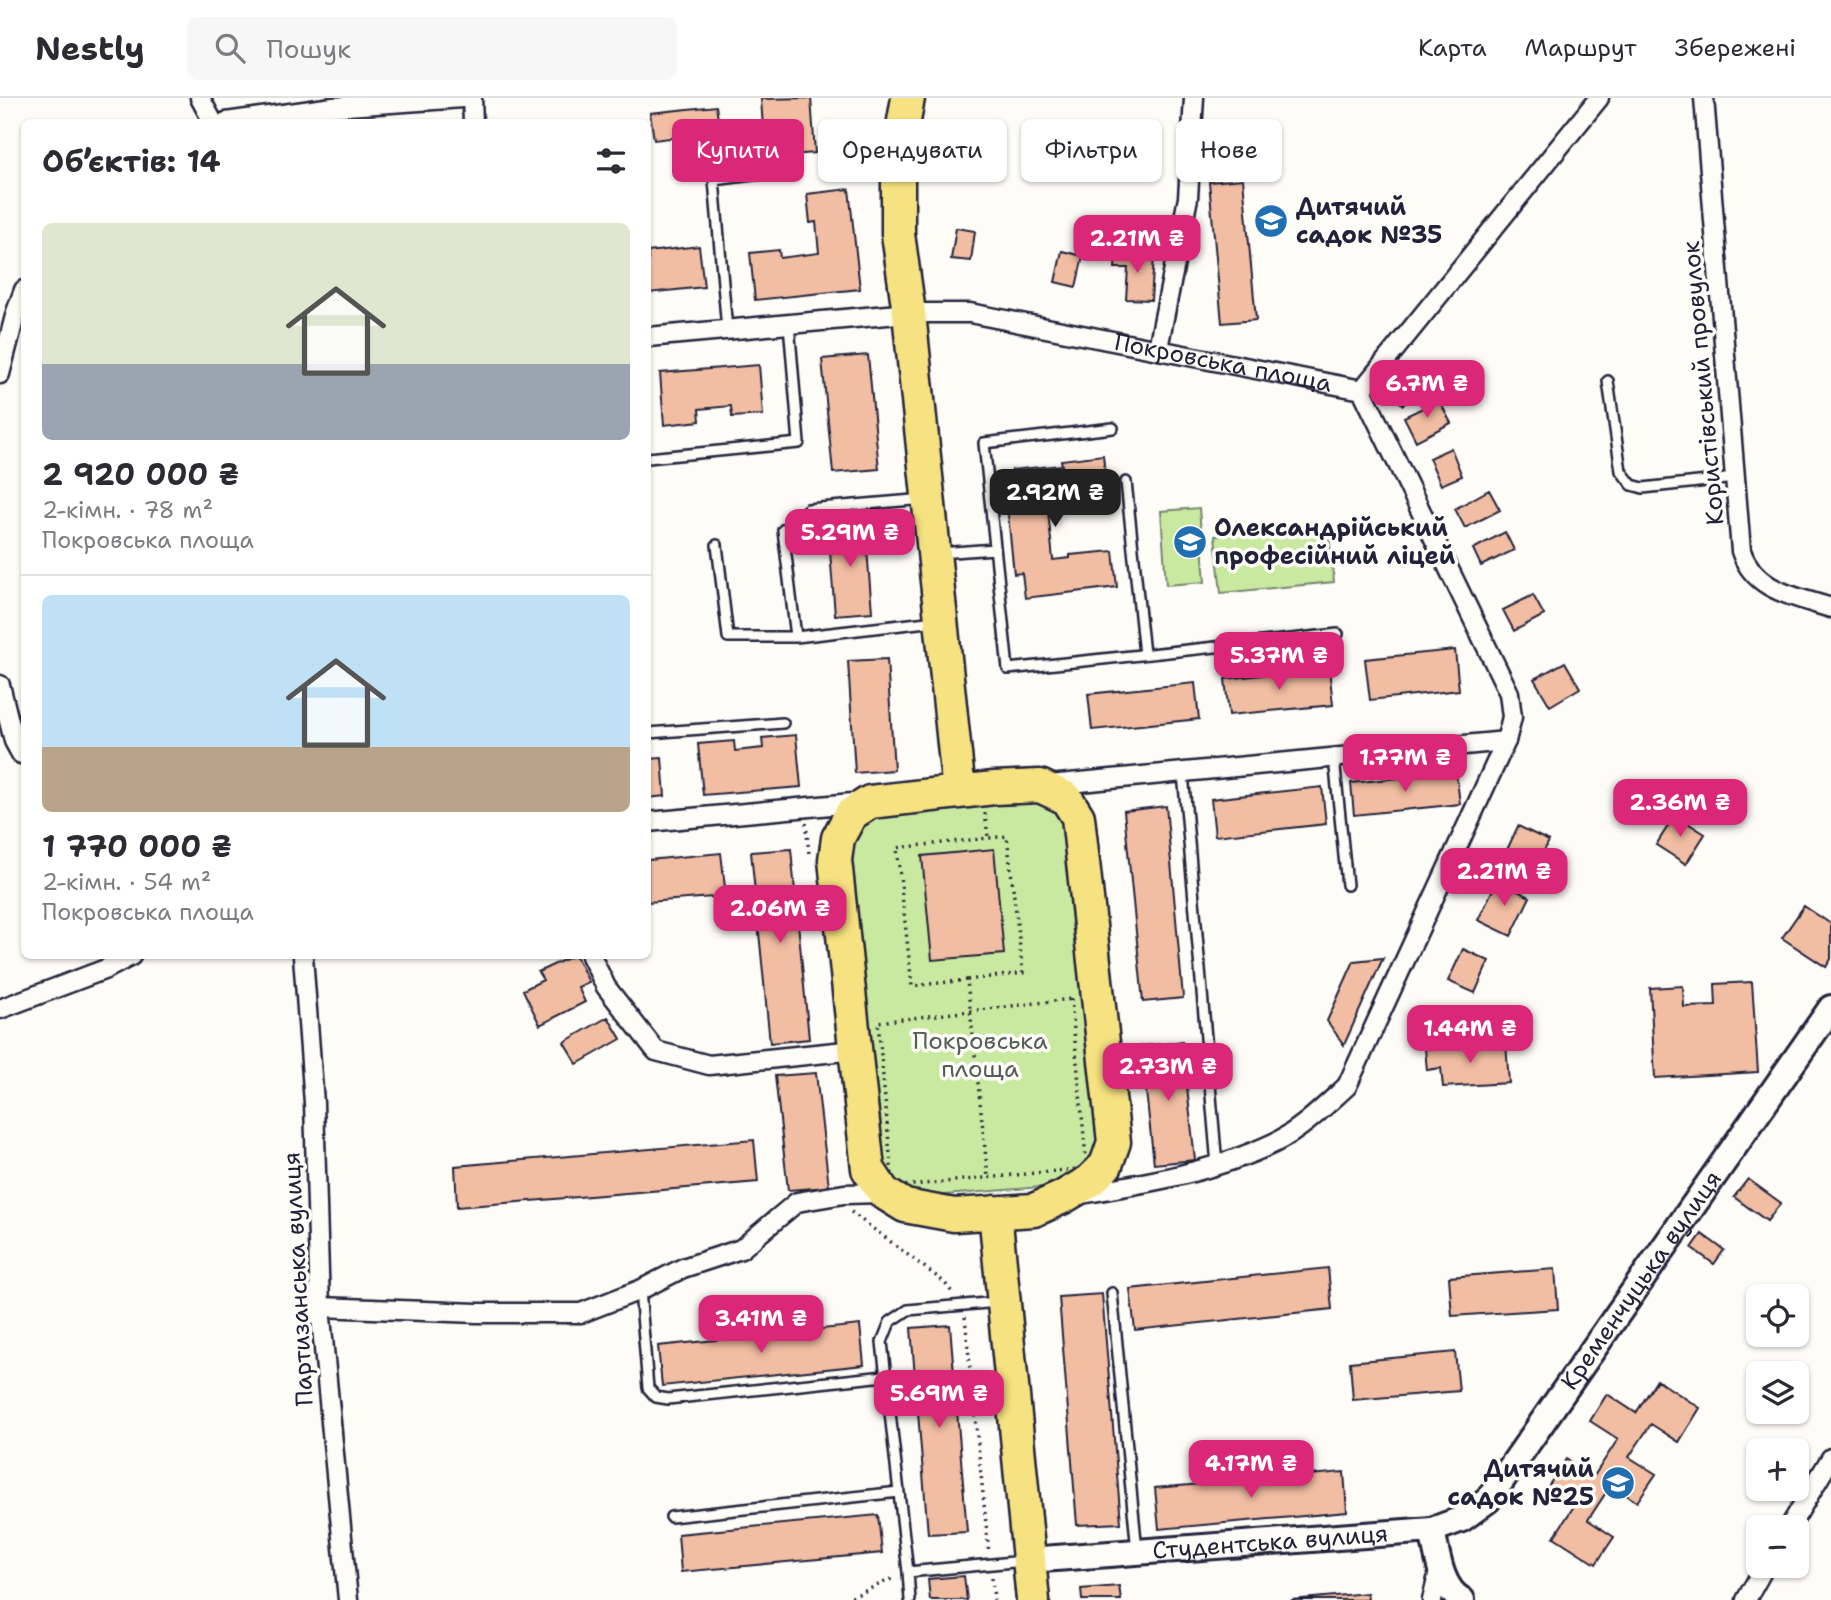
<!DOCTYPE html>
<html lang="uk">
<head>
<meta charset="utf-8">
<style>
  body { margin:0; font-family:"Shantell Sans",sans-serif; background:#f7f7f7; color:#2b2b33; height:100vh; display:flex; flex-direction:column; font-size:26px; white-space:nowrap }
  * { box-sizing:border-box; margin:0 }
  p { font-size:23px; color:#7c7c81 }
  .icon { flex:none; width:38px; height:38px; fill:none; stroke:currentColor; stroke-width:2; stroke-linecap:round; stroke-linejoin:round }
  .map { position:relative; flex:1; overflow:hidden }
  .panel { position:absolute; left:21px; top:21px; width:630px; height:840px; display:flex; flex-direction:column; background:#fff; border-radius:10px; box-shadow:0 2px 5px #0004 }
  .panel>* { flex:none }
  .guide { position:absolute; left:672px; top:21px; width:665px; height:63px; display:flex; gap:14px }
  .buttons { position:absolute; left:1746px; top:1186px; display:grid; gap:14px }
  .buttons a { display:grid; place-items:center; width:63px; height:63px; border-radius:10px; background:#fff; box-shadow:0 2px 5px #0004; font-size:35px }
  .price { position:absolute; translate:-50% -60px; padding:0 16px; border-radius:14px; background:#db2777; color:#fff; font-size:23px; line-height:46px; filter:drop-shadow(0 2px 4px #0008) }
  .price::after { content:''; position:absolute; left:50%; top:42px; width:21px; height:16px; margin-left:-10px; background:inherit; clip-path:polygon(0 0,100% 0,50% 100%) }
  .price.active { background:#222; color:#fff }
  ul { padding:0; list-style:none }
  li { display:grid; align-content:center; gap:14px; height:371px; padding:0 21px }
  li+li { border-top:2px solid #e1e1e2 }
  li span { display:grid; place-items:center; height:217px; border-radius:10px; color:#555 }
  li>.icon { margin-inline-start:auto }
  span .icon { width:126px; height:126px; fill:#fffc; stroke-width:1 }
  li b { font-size:30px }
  h2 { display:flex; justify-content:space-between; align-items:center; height:84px; padding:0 21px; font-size:30px }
  .pill { padding:0 24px; border-radius:10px; background:#fff; box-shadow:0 2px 5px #0004; font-size:24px; line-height:63px }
  .pill.active { background:#db2777; color:#fff }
  header { display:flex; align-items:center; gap:42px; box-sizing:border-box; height:98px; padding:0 35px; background:#fff; border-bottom:2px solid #e1e1e2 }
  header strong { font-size:33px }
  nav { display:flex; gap:38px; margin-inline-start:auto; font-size:24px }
  .search { width:490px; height:63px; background:#f7f7f7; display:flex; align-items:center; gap:18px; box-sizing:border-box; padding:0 24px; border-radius:10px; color:#7c7c81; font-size:26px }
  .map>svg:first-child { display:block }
  .green { fill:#cae9a0; stroke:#76866e; stroke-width:2 }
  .building { fill:#f2bea3; stroke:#22223b; stroke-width:2 }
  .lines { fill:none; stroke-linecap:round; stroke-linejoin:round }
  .lane-casing { stroke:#22223b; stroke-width:14 }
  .street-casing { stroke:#22223b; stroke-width:23 }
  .secondary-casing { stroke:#22223b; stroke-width:30 }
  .highway-casing { stroke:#22223b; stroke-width:37 }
  .path { stroke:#22223b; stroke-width:3.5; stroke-dasharray:2 5; stroke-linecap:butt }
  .lane { stroke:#fdfcf7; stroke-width:9 }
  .street { stroke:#fdfcf7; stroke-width:18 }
  .secondary { stroke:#fdfcf7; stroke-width:24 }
  .highway { stroke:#f6e281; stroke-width:32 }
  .labels { text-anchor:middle; stroke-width:7; stroke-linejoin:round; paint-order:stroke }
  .poi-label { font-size:24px; font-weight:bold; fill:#22223b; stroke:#fdfcf7; text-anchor:start }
  .street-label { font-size:24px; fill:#22223b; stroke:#fdfcf7 }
  .park-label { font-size:24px; fill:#545e59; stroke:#fdfcf7 }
</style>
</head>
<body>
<header>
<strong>Nestly</strong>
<div class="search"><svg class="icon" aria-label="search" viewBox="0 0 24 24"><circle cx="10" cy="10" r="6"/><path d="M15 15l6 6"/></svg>Пошук</div>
<nav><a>Карта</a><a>Маршрут</a><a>Збережені</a></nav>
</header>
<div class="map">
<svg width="1831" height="1502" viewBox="0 0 1831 1502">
  <rect width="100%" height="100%" fill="#fdfcf7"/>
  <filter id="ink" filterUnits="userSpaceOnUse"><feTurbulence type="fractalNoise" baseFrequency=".0143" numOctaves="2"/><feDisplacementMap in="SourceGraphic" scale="14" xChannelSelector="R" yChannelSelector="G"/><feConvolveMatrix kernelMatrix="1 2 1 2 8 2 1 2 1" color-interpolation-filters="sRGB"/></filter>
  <g filter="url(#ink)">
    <path class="green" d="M1199 410 1205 484 1166 487 1161 413Z
      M1328 427 1334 484 1221 495 1215 438Z
      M1031 696 1056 712 1071 733 1107 1041 1089 1073 1065 1087 909 1100 874 1062 844 762 856 732 878 711Z"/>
    <path class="building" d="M811 0 815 55 765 59 761 1Z
      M716 8 720 34 654 42 650 15Z
      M940 41 963 42 961 60 939 59Z
      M1243 81 1256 222 1222 225 1209 84Z
      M849 91 860 191 755 202 750 155 779 152 780 160 819 155 816 124 810 125 807 96Z
      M956 130 975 133 971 163 951 161Z
      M699 148 704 189 648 195V154Z
      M1062 153 1083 158 1076 189 1055 184Z
      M1116 156 1154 158 1151 202 1126 201 1128 170H1115Z
      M868 257 879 371 833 375 822 261Z
      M759 267 763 317 732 319 731 308 699 311 700 323 664 327 660 275Z
      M1408 269 1425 285 1403 307 1386 290Z
      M1439 302 1451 325 1416 343 1404 319Z
      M1451 350 1462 378 1441 387 1429 360Z
      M1103 357 1107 394 1065 398 1066 402 1047 403 1053 462 1070 460V457L1113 453 1117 489 1025 500 1022 475 1014 476 1006 397 1014 396 1012 372 1062 367 1061 362Z
      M1489 392 1500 412 1465 430 1455 411Z
      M865 425 872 514 835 517 828 428Z
      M1505 434 1514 452 1481 468 1473 451Z
      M1533 497 1544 517 1514 533 1503 512Z
      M1455 552 1459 592 1370 602 1365 561Z
      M887 561 894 672 855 675 848 563Z
      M1565 564 1580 590 1550 608 1534 581Z
      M1329 570 1333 607 1229 617 1225 581Z
      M1195 585 1199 621 1092 632 1088 596Z
      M796 637 801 689 703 697 698 646 734 643 735 653 763 650 762 640Z
      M662 660 665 698 648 700V661Z
      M1456 674 1460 706 1354 717 1351 685Z
      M1322 689 1326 726 1215 738 1211 701Z
      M1166 708 1183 900 1143 904 1124 713Z
      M1675 717 1705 736 1686 766 1656 747Z
      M1518 728 1549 743 1536 769 1506 754Z
      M791 751 809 941 770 945 751 754Z
      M994 751 1004 856 932 862 922 758Z
      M721 755 726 798 648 804V762Z
      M1497 783 1530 799 1511 838 1478 822Z
      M1804 808 1831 826V861L1826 869 1782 840Z
      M1463 851 1489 863 1475 895 1448 883Z
      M572 858H576L589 884 578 889 585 904 540 927 523 892 543 882 538 874Z
      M1383 860 1344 947 1327 923 1354 863Z
      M1752 884 1758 974 1655 980 1650 890 1683 888 1684 909 1716 908 1715 886Z
      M608 919 621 941 577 966 564 944Z
      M1182 944 1195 1062 1154 1066 1141 948Z
      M1506 945 1509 985 1443 989 1441 970 1427 972 1425 951Z
      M816 975 829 1089 788 1092 775 978Z
      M754 1042 758 1084 457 1109 455 1068Z
      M1748 1081 1781 1105 1767 1123 1734 1099Z
      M1702 1136 1724 1152 1714 1166 1692 1150Z
      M1328 1170 1332 1211 1135 1232 1130 1191Z
      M1555 1171 1558 1211 1452 1218 1449 1179Z
      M1102 1196 1121 1425 1077 1427 1059 1199Z
      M860 1227 864 1267 662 1288 658 1248Z
      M950 1227 967 1434 928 1436 911 1230Z
      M1455 1254 1459 1293 1353 1302 1350 1264Z
      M1657 1282 1700 1310 1679 1344 1651 1326 1629 1359 1656 1376 1637 1404 1611 1387 1588 1422 1614 1439 1596 1466 1554 1439 1574 1408 1547 1390 1566 1361 1594 1378 1618 1341 1590 1323 1607 1296 1636 1315Z
      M1344 1374 1347 1414 1159 1431 1155 1390Z
      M878 1417 882 1455 681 1474 678 1436Z
      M964 1478 967 1502H930L928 1481Z
      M1119 1488 1121 1502H1082L1081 1491Z
      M1367 1495 1368 1502H1291Z"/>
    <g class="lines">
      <g class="lane-casing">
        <path id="lane" d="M727 232 714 82 786 73
          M1608 283 1621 373 1632 387 1643 390 1735 380
          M1113 330 984 345 1008 571 1338 536
          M648 360 799 345 789 226
          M1126 384 1144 556
          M717 447 728 539H796L936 523
          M939 455 995 451
          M796 539 783 432 808 411 925 401
          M648 635 783 625
          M1334 660 1347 787
          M1183 675 1217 1067
          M640 1192 648 1290 656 1299 668 1301 885 1278
          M1112 1195 1137 1453
          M671 1419 899 1394
          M908 1474 882 1244 890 1224 908 1212 998 1204
          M910 1502 908 1474 1024 1463"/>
      </g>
      <g class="street-casing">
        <g id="street">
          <path d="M200 0 213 24"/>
          <path d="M472 0 473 24"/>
          <path d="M1704 0 1741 453C1755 494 1795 498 1831 510"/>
          <path d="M226 24 333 9 463 0"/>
          <path id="s1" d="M648 239 909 215H970L1362 292"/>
          <path d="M1158 250 1188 100 1194 0"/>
          <path d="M0 276 16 214 24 192"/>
          <path d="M1362 292 1599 0"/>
          <path d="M0 587 14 643 21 656"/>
          <path d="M1049 687 1506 643"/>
          <path d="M648 724 863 704"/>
          <path d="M303 858 314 1005 320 1209 348 1502"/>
          <path d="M591 858 606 889 656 953 709 967 855 952"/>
          <path d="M0 911 106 871 131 858"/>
          <path d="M1081 1096C1147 1085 1213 1074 1274 1045 1301 1032 1325 1008 1347 988L1506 643 1512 619 1509 595 1362 292"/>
          <path d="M320 1209 477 1215H581L640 1192 683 1170 741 1151 797 1104 844 1096 884 1095"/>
          <path d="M1789 1430 1831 1360"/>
          <path d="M1432 1502 1440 1469"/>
          <path d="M1746 1502 1765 1468"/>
        </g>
      </g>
      <g class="secondary-casing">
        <g id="secondary">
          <path id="s2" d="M1432 1432 1462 1421 1488 1402 1831 910"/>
          <path id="s3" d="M1029 1462 1432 1432C1437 1454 1440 1490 1462 1502"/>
        </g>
      </g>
      <g class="highway-casing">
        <path id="highway" d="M908 0 898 58V136L909 215 959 694
          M1040 688 1066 700 1078 719 1114 1044 1106 1067 1090 1083 1063 1099 1034 1112 954 1117 905 1108 884 1095 868 1071 835 762 838 740 851 716 870 704 994 690Z
          M995 1114 1033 1502"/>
      </g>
      <path class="path" d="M985 715 988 739
        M806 725 809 756
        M967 882 912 888 897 750 1007 738 1023 875 967 882 988 1079
        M1071 901 1087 1070 893 1089 878 924Z
        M851 1114 944 1184 952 1194
        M965 1219 989 1455
        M992 1480 994 1502
        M845 1502 896 1479"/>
      <use href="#lane" class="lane"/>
      <use href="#street" class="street"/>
      <use href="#secondary" class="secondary"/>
      <use href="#highway" class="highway"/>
    </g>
  </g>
  <defs>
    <g id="school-disc" transform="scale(1.75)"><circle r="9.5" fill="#1f6fb2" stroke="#fdfcf7"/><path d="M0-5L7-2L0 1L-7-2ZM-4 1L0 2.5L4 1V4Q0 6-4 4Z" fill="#fff"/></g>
    <g id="university-disc" transform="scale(1.75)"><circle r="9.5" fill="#1f6fb2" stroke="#fdfcf7"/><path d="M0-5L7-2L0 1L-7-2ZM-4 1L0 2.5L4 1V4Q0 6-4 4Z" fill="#fff"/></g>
  </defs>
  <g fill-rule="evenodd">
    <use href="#school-disc" x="1271" y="123"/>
    <use href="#university-disc" x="1190" y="444"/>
    <use href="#school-disc" x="1618" y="1385"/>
  </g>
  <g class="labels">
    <g class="poi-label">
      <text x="1296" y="117">Дитячий<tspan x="1296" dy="28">садок №35</tspan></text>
      <text x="1214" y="438">Олександрійський<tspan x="1214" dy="28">професійний ліцей</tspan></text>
      <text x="1594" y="1379" text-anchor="end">Дитячий<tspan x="1594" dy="28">садок №25</tspan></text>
    </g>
    <g class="street-label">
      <text dy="8" stroke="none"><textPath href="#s1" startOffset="581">Покровська площа</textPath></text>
      <text transform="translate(1703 285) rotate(-95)" y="8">Користівський провулок</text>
      <text transform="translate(298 1181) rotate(-93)" y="8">Партизанська вулиця</text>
      <text dy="8" stroke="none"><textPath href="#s2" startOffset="332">Кременчуцька вулиця</textPath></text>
      <text dy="8" stroke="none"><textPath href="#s3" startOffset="242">Студентська вулиця</textPath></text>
    </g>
    <g class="park-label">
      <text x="980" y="951">Покровська<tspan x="980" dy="28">площа</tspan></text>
    </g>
  </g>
</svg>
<div class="buttons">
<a><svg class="icon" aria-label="locate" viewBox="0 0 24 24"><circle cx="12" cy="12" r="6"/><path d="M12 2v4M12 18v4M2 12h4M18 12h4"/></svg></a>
<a><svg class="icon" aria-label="layers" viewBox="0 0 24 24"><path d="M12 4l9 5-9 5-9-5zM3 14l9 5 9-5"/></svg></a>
<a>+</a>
<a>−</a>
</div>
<b class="price" style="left:1137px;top:177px">2.21M ₴</b>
<b class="price" style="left:1427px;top:322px">6.7M ₴</b>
<b class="price active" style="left:1055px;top:431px">2.92M ₴</b>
<b class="price" style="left:850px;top:471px">5.29M ₴</b>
<b class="price" style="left:1279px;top:594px">5.37M ₴</b>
<b class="price" style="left:1405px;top:696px">1.77M ₴</b>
<b class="price" style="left:1680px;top:741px">2.36M ₴</b>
<b class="price" style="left:1504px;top:810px">2.21M ₴</b>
<b class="price" style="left:780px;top:847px">2.06M ₴</b>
<b class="price" style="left:1470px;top:967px">1.44M ₴</b>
<b class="price" style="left:1168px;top:1005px">2.73M ₴</b>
<b class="price" style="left:761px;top:1257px">3.41M ₴</b>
<b class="price" style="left:939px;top:1332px">5.69M ₴</b>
<b class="price" style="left:1251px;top:1402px">4.17M ₴</b>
<div class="guide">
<a class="pill active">Купити</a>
<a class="pill">Орендувати</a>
<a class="pill">Фільтри</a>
<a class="pill">Нове</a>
</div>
<section class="panel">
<h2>Об’єктів: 14<svg class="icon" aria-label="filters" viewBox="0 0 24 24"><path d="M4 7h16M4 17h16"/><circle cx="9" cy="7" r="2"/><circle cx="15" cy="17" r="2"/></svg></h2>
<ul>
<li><span style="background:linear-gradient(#dfe7d0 65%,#9aa5b1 0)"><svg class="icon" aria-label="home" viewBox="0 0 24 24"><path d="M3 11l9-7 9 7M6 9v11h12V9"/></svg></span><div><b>2 920 000 ₴</b><p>2-кімн. · 78 m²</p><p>Покровська площа</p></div></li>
<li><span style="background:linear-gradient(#bfe0f5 70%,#b9a48a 0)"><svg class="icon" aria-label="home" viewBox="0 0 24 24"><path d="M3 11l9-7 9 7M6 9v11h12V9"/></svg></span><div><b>1 770 000 ₴</b><p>2-кімн. · 54 m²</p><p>Покровська площа</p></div></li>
</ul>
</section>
</div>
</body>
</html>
